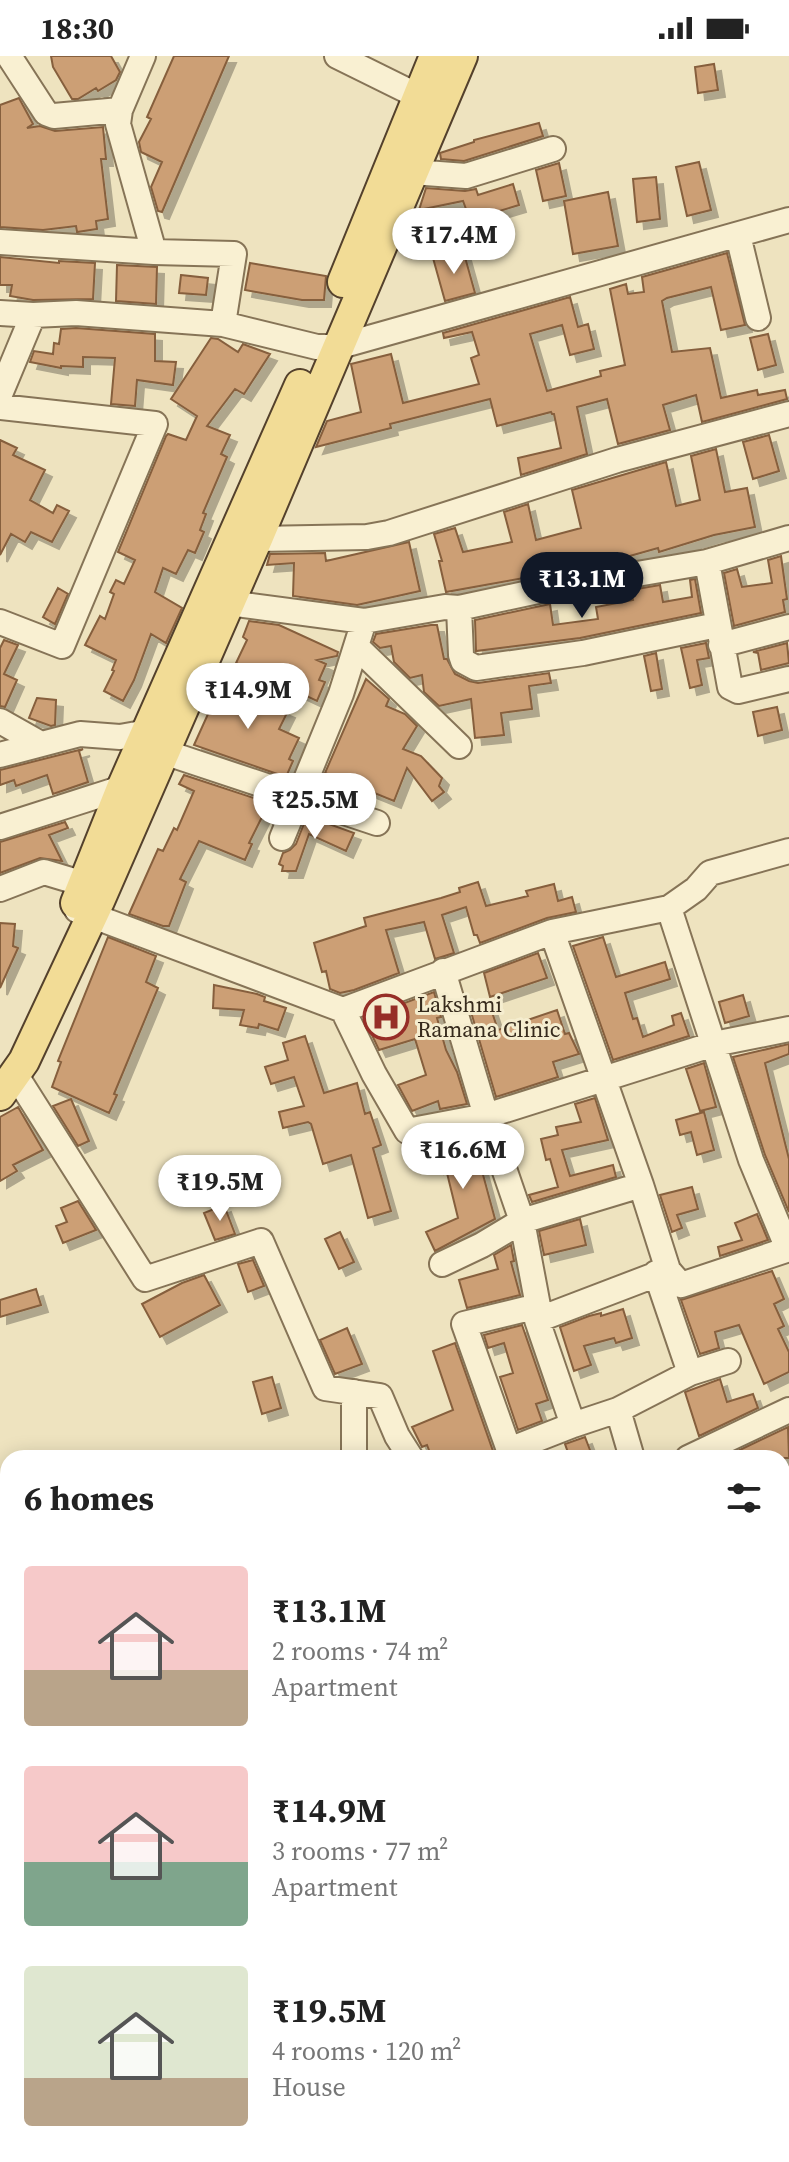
<!DOCTYPE html>
<html lang="en">
<head>
<meta charset="utf-8">
<style>
  body { margin:0; font-family:"Source Serif 4",serif; background:#f2f2f2; color:#222; height:100vh; display:flex; flex-direction:column; font-size:30px; white-space:nowrap }
  * { box-sizing:border-box; margin:0 }
  p { font-size:26px; color:#767676 }
  .icon { flex:none; width:44px; height:44px; fill:none; stroke:currentColor; stroke-width:2; stroke-linecap:round; stroke-linejoin:round }
  .map { position:relative; flex:1; overflow:hidden }
  .sheet { position:absolute; left:0px; top:1394px; width:790px; height:712px; display:flex; flex-direction:column; background:#fff; border-radius:24px 24px 0 0; box-shadow:0 4px 20px #0003 }
  .sheet>* { flex:none }
  .price { position:absolute; translate:-50% -68px; padding:0 18px; border-radius:28px; background:#fff; color:#222; font-size:26px; line-height:52px; filter:drop-shadow(0 2px 4px #0008) }
  .price::after { content:''; position:absolute; left:50%; top:48px; width:24px; height:18px; margin-left:-12px; background:inherit; clip-path:polygon(0 0,100% 0,50% 100%) }
  .price.on { background:#111827; color:#fff }
  ul { padding:0; list-style:none }
  li { display:flex; align-items:center; gap:24px; height:200px; padding:0 24px }
  li span { display:grid; place-items:center; flex:none; width:224px; height:160px; border-radius:8px; color:#555 }
  li>.icon { margin-inline-start:auto }
  span .icon { width:96px; height:96px; fill:#fffc; stroke-width:1 }
  li b { font-size:34px }
  h2 { display:flex; justify-content:space-between; align-items:center; height:96px; padding:0 24px; font-size:34px }
  .status { display:flex; justify-content:space-between; align-items:center; height:56px; padding:0 40px; background:#fff; direction:ltr }
  .status svg { height:22px; fill:currentColor }
  .map>svg:first-child { display:block }
  .building { fill:#cc9f75; stroke:#865f3d; stroke-width:2; filter:url(#shadow) }
  .lines { fill:none; stroke-linecap:round; stroke-linejoin:round }
  .minor-casing { stroke:#867457; stroke-width:28 }
  .major-casing { stroke:#54412c; stroke-width:34 }
  .minor { stroke:#f9f0d2; stroke-width:24 }
  .major { stroke:#f2dc96; stroke-width:30 }
  .labels { text-anchor:middle; stroke-width:6; stroke-linejoin:round; paint-order:stroke }
  .poi-label { font-size:22px; fill:#362a1c; stroke:#f5edcf; text-anchor:start }
</style>
</head>
<body>
<div class="status"><b>18:30</b><svg viewBox="0 0 49 12"><path d="M0 12V9h3v3zM5 12V6h3v6zM10 12V3h3v9zM15 12V0h3v12zM26 1h20v11H26zM47 4h2v5h-2z"/></svg></div>
<div class="map">
<svg width="789" height="2106" viewBox="0 0 789 2106">
  <defs>
    <filter id="shadow"><feDropShadow dx="7" dy="7" stdDeviation="0" flood-color="#0004"/></filter>
  </defs>
  <rect width="100%" height="100%" fill="#eee3bf"/>
  <path class="building" d="M51 0H111L120 16 116 24 98 35 96 32 78 43H72L53 11Z
    M174 0H229L162 156 158 155 151 131 162 106 141 96 139 86 151 63 147 61Z
    M714 8 718 34 698 37 695 11Z
    M19 42 33 68 27 72 40 70 55 75 103 71 106 103H101L108 163 96 165 97 173 77 176 76 170 43 174 0 171V49Z
    M539 67 543 80 464 105 441 103 440 97 474 86V84Z
    M699 106 711 154 687 160 676 111Z
    M559 107 566 140 543 145 536 114Z
    M656 121 660 163 637 166 633 123Z
    M513 128 519 149 470 164 463 145 419 154 426 132 465 135 476 133 478 139Z
    M608 136 618 190 573 198 564 145Z
    M463 194 475 237 445 245 433 202Z
    M727 197 745 269 721 274 711 231 667 242 662 245 672 296 710 292 721 342 757 334 758 339 785 334 787 343 702 366 696 339 663 349 670 374 618 388 607 343 577 351 587 398 521 419 518 402 561 392 554 358H552L551 356 497 370 490 343 390 368 391 372 316 391 327 365 361 356 351 308 391 298 403 347 479 328 471 302 479 299 472 276 444 282 443 277 570 241 578 271 588 268 594 293 570 299 562 269 530 278 547 335 601 320 600 315 625 309 610 233 626 228 628 238 644 236 642 221Z
    M0 201 59 207V205L95 207 93 243 33 244 10 240 12 229H0Z
    M250 207 326 220 324 244H302L245 234Z
    M117 209 157 211 156 248 116 245Z
    M181 219 208 222 206 239 179 237Z
    M76 272 155 278V305L176 306 173 329 137 324 135 350 111 348 115 302 83 301V311L61 310V312L30 306 34 295 53 298 54 287 59 288 61 273Z
    M768 278 776 309 758 314 750 282Z
    M211 282 218 283 238 296 243 288 270 298 244 338 235 333 207 370 230 379 221 398 227 401 203 457 206 458 200 474 204 476 195 497 188 494 176 518 163 512 155 536 182 552 166 587 151 578 134 624 123 645 104 635 114 615 112 614 116 604 85 589 100 560 105 563 114 538 110 536 116 524 124 528 135 504 118 496 166 380 168 378 186 384 197 360 171 343Z
    M769 379 779 415 753 423 743 386Z
    M0 384 17 392 13 399 45 414 30 444 53 457 57 449 69 455 52 486 31 476 25 486 11 478 0 499Z
    M716 393 725 436 747 432 755 471 714 479 659 496 658 492 612 505 611 501 552 517 446 536 439 505H442L434 478 455 472 463 496 512 486 504 456 528 448 536 484 581 472 572 434 666 406 676 450 700 444 691 400Z
    M409 486 420 535 357 549 293 540 294 507 267 509 270 498 325 497 326 505Z
    M781 500 787 543 783 544 785 556 734 570 724 517 737 513 742 531 772 527 768 504Z
    M695 523 701 557 580 582 476 595 475 564 550 548 553 569 598 563 596 551 633 544 631 534 660 529 663 546 692 541 690 524Z
    M58 532 68 538 55 568 43 561Z
    M249 565 279 569 338 596 337 600 317 604 326 608 319 624 325 626 317 645 236 607 247 584 243 581Z
    M431 569H437L444 603H447L455 618 469 625 478 627 549 617 551 627 529 630 532 653 501 657 504 679 475 682 471 643 439 650 424 636 422 619 410 622 394 606 391 590 380 592 373 586 376 578Z
    M4 584 18 589 4 618 17 624 5 651 0 650V592Z
    M706 587 709 602 697 604 702 629 690 632 681 592Z
    M787 587 789 607 761 614 758 597 753 596Z
    M656 597 662 633 651 635 644 600Z
    M366 623 389 643 386 650 405 658 417 670 403 693 421 700 442 722 439 730 444 736 432 745 407 712 394 745 325 717Z
    M222 627 288 655 279 673 299 682 289 703 293 705 286 721 194 689Z
    M37 642 56 644 55 669 51 670 29 662Z
    M777 651 782 674 758 680 753 656Z
    M83 693 79 695 88 726 53 738 47 719 16 730 14 724 0 729V714Z
    M184 719 269 747 249 787 252 788 245 804 199 785 180 823 186 826 169 870H163L129 858 158 793 163 795 174 772 177 774 194 735 179 728Z
    M307 760 354 777 346 795 309 778 296 815H282L283 810 279 808 283 797 290 794 296 788Z
    M65 766 68 772 49 779 62 805 40 802 0 817V786Z
    M478 826 486 850 528 840 526 835 554 828 558 845 572 841 576 856 547 862 480 887 477 879H474L466 851 442 859 454 897 435 903 424 866 386 874 399 917 354 934 340 937 330 933 326 915 322 916 314 887 366 870 364 862 441 842 460 836 459 832Z
    M0 867 15 868 13 890 18 892 0 932Z
    M108 881 156 900 146 926 158 932 114 1038 117 1039 109 1057 52 1031 61 1006 58 1005Z
    M603 881 616 921 665 906 670 923 625 937 633 963 637 962 643 981 674 969 672 960 681 957 689 980 613 1004 573 890Z
    M538 897 547 922 490 941 484 917Z
    M214 929 257 938 265 941 264 945 286 952 278 974 259 968 258 972 240 969 244 954 213 952Z
    M434 936 441 961 437 962 446 994 457 1016 467 1048 440 1053 438 1045 412 1055 398 1029 426 1019 415 983 379 994 364 962Z
    M743 939 749 960 725 967 719 946Z
    M490 950 498 974 557 954 565 978 569 977 579 998 553 1006 558 1021 496 1041 471 956Z
    M305 980 324 1037 357 1027 365 1058 370 1056 381 1089 373 1092 391 1155 368 1162 351 1099 323 1108 311 1068 308 1066 283 1072 279 1056 304 1050 294 1021 271 1028 265 1011 288 1004 283 987Z
    M789 988V998L765 1007 789 1103V1156L765 1099 733 1001Z
    M704 1007 716 1051 700 1055 686 1013Z
    M595 1042 608 1084 562 1094 570 1120 613 1109 616 1121 532 1146 529 1139 558 1131 550 1103 546 1104 541 1083 558 1079 556 1071 581 1066 575 1048Z
    M71 1043 89 1085 78 1090 53 1050Z
    M18 1051 43 1094 13 1109 17 1115 0 1125V1061Z
    M704 1056 714 1094 697 1099 691 1076 680 1079 676 1064Z
    M472 1078 495 1163 435 1195 426 1176 458 1162 447 1117 444 1118 434 1086Z
    M692 1131 698 1153 677 1159 682 1172 672 1176 660 1139Z
    M78 1145 96 1174 63 1187 56 1170 67 1166 61 1152Z
    M224 1149 235 1178 215 1184 204 1157Z
    M757 1158 768 1184 720 1200 718 1191 742 1184 735 1167Z
    M580 1163 586 1189 544 1199 539 1175Z
    M340 1176 354 1206 339 1213 325 1183Z
    M511 1189 514 1205 511 1206 520 1239 467 1252 459 1224 498 1213 494 1199Z
    M253 1204 264 1230 248 1236 238 1208Z
    M772 1215 784 1243 774 1248 784 1270 778 1273 789 1296V1316L764 1328 739 1269 715 1276 719 1292 700 1298 681 1244Z
    M204 1219 220 1249 160 1281 142 1248 182 1227Z
    M36 1233 41 1249 0 1261V1244Z
    M623 1253 632 1282 616 1287 614 1282 584 1290 591 1309 574 1315 560 1271 589 1260 601 1257V1260Z
    M522 1269 548 1344 536 1348 542 1365 518 1374 500 1321 513 1317 504 1287 488 1292 484 1279Z
    M347 1272 362 1308 335 1318 320 1284Z
    M455 1287 494 1398 483 1402H432L427 1389 422 1391 412 1371 453 1354 433 1295Z
    M272 1321 281 1352 262 1358 253 1326Z
    M720 1323 727 1346 753 1338 758 1352 699 1380 685 1336Z
    M788 1371 789 1402H723Z
    M585 1381 593 1402H570L565 1388Z"/>
  <g class="lines">
    <g class="minor-casing">
      <path id="minor" d="M9 0 46 57 54 60 120 54
        M337 0 418 40
        M412 116 466 120 553 93
        M738 179 758 262
        M0 186 154 196 118 68 120 54 143 0
        M154 196 234 198 223 268
        M0 257 33 259 76 257 223 268 317 291H337L789 164
        M0 338 33 259
        M0 351 155 368 62 590 0 566
        M257 483 367 481 389 477 617 404 789 358
        M707 506 730 631 738 635 789 623
        M229 547 364 565 445 551 459 552 538 535 707 506 789 482
        M459 552 461 599 463 605 476 612 583 597 717 569
        M721 589 789 571
        M357 591 459 690
        M0 665 39 687
        M164 696 377 767
        M0 699 80 678 120 681 148 676
        M0 771 122 732
        M282 782 341 638 364 565
        M0 833 44 816 84 828
        M669 852 696 833 710 817 789 795
        M77 854 343 954 374 1018 407 1075 486 1060 714 988 789 973
        M552 876 669 852 751 1104 788 1193
        M443 915 486 1060 522 1165 538 1250 537 1264 573 1369 618 1354 632 1402
        M343 954 552 876 641 1129 668 1214 681 1229 789 1193
        M15 1018 145 1223 261 1185 325 1332 380 1340 397 1380 411 1402
        M442 1208 482 1189 522 1165 641 1129
        M656 1217 690 1317
        M538 1250 464 1268 509 1394 573 1369
        M537 1264 668 1214
        M618 1354 690 1317 728 1305
        M354 1402V1336
        M688 1402 789 1354
        M782 1453 789 1450
        M782 1560 789 1557
        M782 1659 789 1656
        M0 1675 8 1711
        M782 1756 789 1772
        M782 1891 789 1888
        M0 1964 8 1983
        M782 2063 789 2101
        M55 2098 58 2106
        M147 2098 150 2106
        M399 2098 402 2106
        M685 2098 689 2106
        M227 2106 249 2098
        M510 2106 531 2098"/>
    </g>
    <g class="major-casing">
      <path id="major" d="M343 226 435 0
        M76 847 122 732 300 329
        M0 1039 24 1005 99 845 257 483 462 0"/>
    </g>
    <use href="#minor" class="minor"/>
    <use href="#major" class="major"/>
  </g>
  <defs>
    <g id="hospital-ring" transform="scale(2.3)"><circle r="9.5" fill="#f5edcf" stroke="#962e27" stroke-width="1.5"/><path d="M-5-5h3v3.5h4V-5h3V5h-3V1.5h-4V5h-3Z" fill="#962e27"/></g>
  </defs>
  <g fill-rule="evenodd">
    <use href="#hospital-ring" x="386" y="961"/>
  </g>
  <g class="labels">
    <g class="poi-label">
      <text x="417" y="956">Lakshmi<tspan x="417" dy="25">Ramana Clinic</tspan></text>
    </g>
  </g>
</svg>
<b class="price" style="left:454px;top:220px">₹17.4M</b>
<b class="price on" style="left:582px;top:564px">₹13.1M</b>
<b class="price" style="left:248px;top:675px">₹14.9M</b>
<b class="price" style="left:315px;top:785px">₹25.5M</b>
<b class="price" style="left:463px;top:1135px">₹16.6M</b>
<b class="price" style="left:220px;top:1167px">₹19.5M</b>
<section class="sheet">
<h2>6 homes<svg class="icon" aria-label="filters" viewBox="0 0 24 24"><path d="M4 7h16M4 17h16"/><circle cx="9" cy="7" r="2"/><circle cx="15" cy="17" r="2"/></svg></h2>
<ul>
<li><span style="background:linear-gradient(#f6c9c9 65%,#b9a48a 0)"><svg class="icon" aria-label="home" viewBox="0 0 24 24"><path d="M3 11l9-7 9 7M6 9v11h12V9"/></svg></span><div><b>₹13.1M</b><p>2 rooms · 74 m²</p><p>Apartment</p></div></li>
<li><span style="background:linear-gradient(#f6c9c9 60%,#7fa58c 0)"><svg class="icon" aria-label="home" viewBox="0 0 24 24"><path d="M3 11l9-7 9 7M6 9v11h12V9"/></svg></span><div><b>₹14.9M</b><p>3 rooms · 77 m²</p><p>Apartment</p></div></li>
<li><span style="background:linear-gradient(#dfe7d0 70%,#b9a48a 0)"><svg class="icon" aria-label="home" viewBox="0 0 24 24"><path d="M3 11l9-7 9 7M6 9v11h12V9"/></svg></span><div><b>₹19.5M</b><p>4 rooms · 120 m²</p><p>House</p></div></li>
</ul>
</section>
</div>
</body>
</html>
